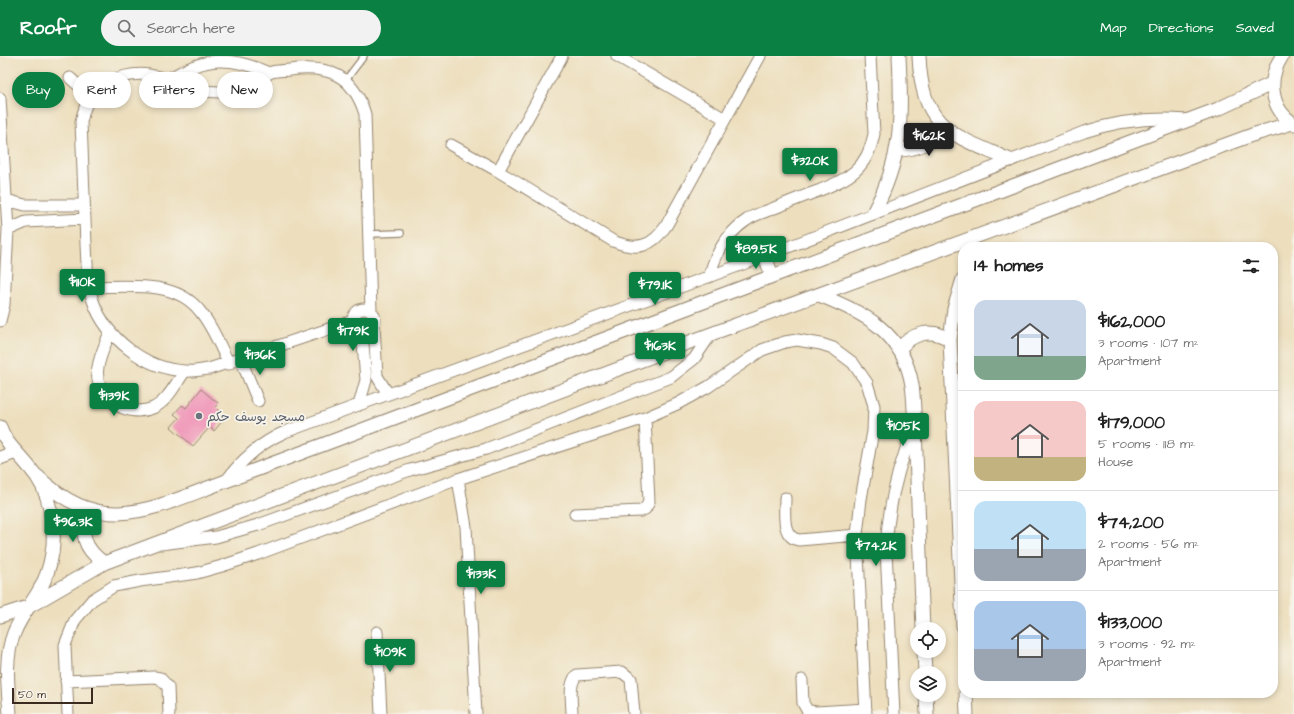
<!DOCTYPE html>
<html lang="en">
<head>
<meta charset="utf-8">
<style>
  body { margin:0; font-family:"Architects Daughter","Playpen Sans Arabic",sans-serif; background:#f2f2f2; color:#222; height:100vh; display:flex; flex-direction:column; font-size:15px; white-space:nowrap }
  * { box-sizing:border-box; margin:0 }
  p { font-size:13px; color:#767676 }
  .icon { flex:none; width:22px; height:22px; fill:none; stroke:currentColor; stroke-width:2; stroke-linecap:round; stroke-linejoin:round }
  .map { position:relative; flex:1; overflow:hidden }
  .side { position:absolute; left:958px; top:186px; width:320px; height:456px; display:flex; flex-direction:column; background:#fff; border-radius:16px; box-shadow:0 2px 6px #0003 }
  .side>* { flex:none }
  .banner { position:absolute; left:12px; top:16px; width:380px; height:36px; display:flex; gap:8px }
  .buttons { position:absolute; left:910px; top:566px; display:grid; gap:8px }
  .buttons a { display:grid; place-items:center; width:36px; height:36px; border-radius:50%; background:#fff; box-shadow:0 2px 6px #0003; font-size:20px }
  .scale { position:absolute; left:12px; bottom:10px; width:81px; box-sizing:border-box; padding-left:4px; border:2px solid #3b2a1e; border-top:0; font-size:11px; line-height:14px; white-space:nowrap; color:#3b2a1e; -webkit-text-stroke:3px #f7f3e8; paint-order:stroke }
  .price { position:absolute; translate:-50% -34px; padding:0 9px; border-radius:4px; background:#0b8043; color:#fff; font-size:13px; line-height:26px; filter:drop-shadow(0 1px 2px #0008) }
  .price::after { content:''; position:absolute; left:50%; top:24px; width:12px; height:9px; margin-left:-6px; background:inherit; clip-path:polygon(0 0,100% 0,50% 100%) }
  .price.current { background:#222; color:#fff }
  ul { padding:0; list-style:none }
  li { display:flex; align-items:center; gap:12px; height:100px; padding:0 16px }
  li+li { border-top:1px solid #e0e0e0 }
  li span { display:grid; place-items:center; flex:none; width:112px; height:80px; border-radius:12px; color:#555 }
  li>.icon { margin-inline-start:auto }
  span .icon { width:48px; height:48px; fill:#fffc; stroke-width:1 }
  li b { font-size:17px }
  h2 { display:flex; justify-content:space-between; align-items:center; height:48px; padding:0 16px; font-size:17px }
  .pill { padding:0 14px; border-radius:18px; background:#fff; box-shadow:0 2px 6px #0003; font-size:14px; line-height:36px }
  .pill.current { background:#0b8043; color:#fff }
  header { display:flex; align-items:center; gap:24px; box-sizing:border-box; height:56px; padding:0 20px; background:#0b8043; color:#fff }
  header strong { font-size:19px }
  nav { display:flex; gap:22px; margin-inline-start:auto; font-size:14px }
  .search { width:280px; height:36px; background:#f2f2f2; display:flex; align-items:center; gap:10px; box-sizing:border-box; padding:0 14px; border-radius:22px; color:#767676; font-size:15px }
  .map>svg:first-child { display:block }
  .building { fill:#f09dbb }
  .lines { fill:none; stroke-linecap:round; stroke-linejoin:round }
  .service-casing { stroke:#94846e; stroke-width:8 }
  .minor-casing { stroke:#94846e; stroke-width:13 }
  .tertiary-casing { stroke:#94846e; stroke-width:15 }
  .service { stroke:#fff; stroke-width:5.5 }
  .minor { stroke:#fff; stroke-width:11 }
  .tertiary { stroke:#fff; stroke-width:13 }
  .worship-dot { fill:#6b7280; stroke:#f7f3e8; stroke-width:1.5 }
  .labels { text-anchor:middle; stroke-width:3.5; stroke-linejoin:round; paint-order:stroke }
  .worship-label { font-size:13px; fill:#5b616d; stroke:#f7f3e8; text-anchor:start }
</style>
</head>
<body>
<header>
<strong>Roofr</strong>
<div class="search"><svg class="icon" aria-label="search" viewBox="0 0 24 24"><circle cx="10" cy="10" r="6"/><path d="M15 15l6 6"/></svg>Search here</div>
<nav><a>Map</a><a>Directions</a><a>Saved</a></nav>
</header>
<div class="map">
<svg width="1294" height="658" viewBox="0 0 1294 658">
  <rect width="100%" height="100%" fill="#f7f3e8"/>
  <filter id="ink" filterUnits="userSpaceOnUse"><feTurbulence type="fractalNoise" baseFrequency=".025" numOctaves="2"/><feDisplacementMap in="SourceGraphic" scale="8" xChannelSelector="R" yChannelSelector="G"/><feConvolveMatrix kernelMatrix="1 2 1 2 8 2 1 2 1" color-interpolation-filters="sRGB"/></filter>
  <filter id="wash" filterUnits="userSpaceOnUse"><feTurbulence type="fractalNoise" baseFrequency=".012" numOctaves="4" result="noise"/><feDisplacementMap in="SourceGraphic" scale="16" xChannelSelector="R" yChannelSelector="G"/><feGaussianBlur stdDeviation="0.9" result="paint"/><feColorMatrix in="noise" values="0 0 0 0 0 0 0 0 0 0 0 0 0 0 0 0 0 1.4 0 .05"/><feComposite in="paint" operator="in"/></filter>
  <g filter="url(#wash)">
    <rect width="100%" height="100%" fill="#eddfbe"/>
    <g id="blocks">
      <path class="building" d="M201 333 219 348 216 351 221 356 219 358 224 363 214 375 210 371 193 390 171 371 179 362 174 358 182 349 186 352Z"/>
    </g>
  </g>
  <g filter="url(#ink)">
    <use href="#blocks" fill-opacity="0" stroke="#94846e" stroke-width="1"/>
    <g class="lines">
      <g class="service-casing">
        <path id="service" d="M345 25 364 0
          M370 178 401 177"/>
      </g>
      <g class="minor-casing">
        <path id="minor" d="M617 0 725 63
          M70 22 90 40
          M169 23C205 0 231 0 269 17
          M0 42 8 174 4 249 0 265
          M451 89 498 115 613 185C637 195 652 191 666 170L760 0
          M498 115 562 0
          M6 144 25 149H84
          M8 174 26 166 85 163
          M709 221C715 199 727 177 747 164 753 159 762 157 769 154 785 148 801 141 818 135 849 122 867 114 874 78L870 0
          M89 231C125 231 174 223 199 254 212 269 220 290 229 308
          M353 264a11 11 0 1 1 22 0a11 11 0 1 1-22 0Z
          M353 265 209 313C201 314 193 316 185 315 145 313 106 282 93 245 87 227 87 207 86 188 84 147 83 106 81 66 85 47 91 34 109 26 156 3 178 38 223 36 236 36 249 32 260 25 263 23 266 19 269 17 275 14 284 15 290 14 329 9 353 19 365 58L371 255
          M374 270 377 320 388 338
          M110 276C106 287 100 299 98 311 93 341 126 363 153 352 167 346 176 327 185 315
          M241 304 258 345
          M359 349 366 324 362 275
          M458 423 466 471 476 658
          M226 425C242 403 260 387 285 376L765 200 1084 76C1118 65 1151 61 1186 64
          M785 442C785 457 781 481 799 484L857 479
          M575 458 641 455 645 453 649 446 645 362
          M161 488 216 481 258 469 410 414 486 393 671 321 694 303 711 278
          M377 576 381 658
          M802 624 803 647 807 654 816 656 866 653
          M66 625 154 621 160 622 168 631 169 658
          M68 658 65 589 75 564 92 544 114 530 140 525 197 517 222 510 258 498 458 423 645 362 677 348 708 331 762 294 785 286 797 284 821 288 833 292 853 307 867 327 874 350 873 375 861 443 857 479 866 658
          M572 658C572 646 568 628 577 619L622 616 631 623 634 658
          M894 658 886 494C888 451 897 412 914 373"/>
      </g>
      <g class="tertiary-casing">
        <path id="tertiary" d="M919 0C922 73 951 78 1010 104
          M1282 0C1267 23 1270 53 1294 68
          M897 94C917 94 932 87 946 72
          M873 157C903 102 902 61 899 0
          M765 200 772 220
          M963 223 954 253 950 284 963 570
          M819 239C865 257 903 276 912 329 914 343 914 358 915 372L923 573
          M899 294C912 276 932 272 950 284
          M0 371C5 387 20 399 30 412 40 423 47 438 50 453 57 481 53 513 37 538 29 551 20 562 14 577 4 603 8 630 10 658
          M0 402 16 396
          M37 420C102 483 153 452 226 425L1218 53 1273 27
          M91 455C79 477 83 492 104 507
          M0 560 28 551 104 507 711 278 1252 79 1292 67
          M924 595 925 617
          M966 637 967 658
          M926 639 927 658"/>
      </g>
      <use href="#service" class="service"/>
      <use href="#minor" class="minor"/>
      <use href="#tertiary" class="tertiary"/>
    </g>
  </g>
  <circle class="worship-dot" cx="199" cy="360" r="4"/>
  <g class="labels">
    <g class="worship-label">
      <text x="207" y="365">مسجد يوسف حكم</text>
    </g>
  </g>
</svg>
<div class="buttons">
<a><svg class="icon" aria-label="locate" viewBox="0 0 24 24"><circle cx="12" cy="12" r="6"/><path d="M12 2v4M12 18v4M2 12h4M18 12h4"/></svg></a>
<a><svg class="icon" aria-label="layers" viewBox="0 0 24 24"><path d="M12 4l9 5-9 5-9-5zM3 14l9 5 9-5"/></svg></a>
</div>
<div class="scale">50 m</div>
<b class="price current" style="left:929px;top:101px">$162K</b>
<b class="price" style="left:810px;top:126px">$320K</b>
<b class="price" style="left:756px;top:214px">$89.5K</b>
<b class="price" style="left:82px;top:247px">$110K</b>
<b class="price" style="left:655px;top:250px">$79.1K</b>
<b class="price" style="left:353px;top:296px">$179K</b>
<b class="price" style="left:660px;top:311px">$163K</b>
<b class="price" style="left:260px;top:320px">$136K</b>
<b class="price" style="left:114px;top:361px">$139K</b>
<b class="price" style="left:903px;top:391px">$105K</b>
<b class="price" style="left:73px;top:487px">$96.3K</b>
<b class="price" style="left:876px;top:511px">$74.2K</b>
<b class="price" style="left:481px;top:539px">$133K</b>
<b class="price" style="left:390px;top:617px">$109K</b>
<div class="banner">
<a class="pill current">Buy</a>
<a class="pill">Rent</a>
<a class="pill">Filters</a>
<a class="pill">New</a>
</div>
<section class="side">
<h2>14 homes<svg class="icon" aria-label="filters" viewBox="0 0 24 24"><path d="M4 7h16M4 17h16"/><circle cx="9" cy="7" r="2"/><circle cx="15" cy="17" r="2"/></svg></h2>
<ul>
<li><span style="background:linear-gradient(#c9d6e8 70%,#7fa58c 0)"><svg class="icon" aria-label="home" viewBox="0 0 24 24"><path d="M3 11l9-7 9 7M6 9v11h12V9"/></svg></span><div><b>$162,000</b><p>3 rooms · 107 m²</p><p>Apartment</p></div></li>
<li><span style="background:linear-gradient(#f6c9c9 70%,#c2b280 0)"><svg class="icon" aria-label="home" viewBox="0 0 24 24"><path d="M3 11l9-7 9 7M6 9v11h12V9"/></svg></span><div><b>$179,000</b><p>5 rooms · 118 m²</p><p>House</p></div></li>
<li><span style="background:linear-gradient(#bfe0f5 60%,#9aa5b1 0)"><svg class="icon" aria-label="home" viewBox="0 0 24 24"><path d="M3 11l9-7 9 7M6 9v11h12V9"/></svg></span><div><b>$74,200</b><p>2 rooms · 56 m²</p><p>Apartment</p></div></li>
<li><span style="background:linear-gradient(#a9c7e8 60%,#9aa5b1 0)"><svg class="icon" aria-label="home" viewBox="0 0 24 24"><path d="M3 11l9-7 9 7M6 9v11h12V9"/></svg></span><div><b>$133,000</b><p>3 rooms · 92 m²</p><p>Apartment</p></div></li>
</ul>
</section>
</div>
</body>
</html>
